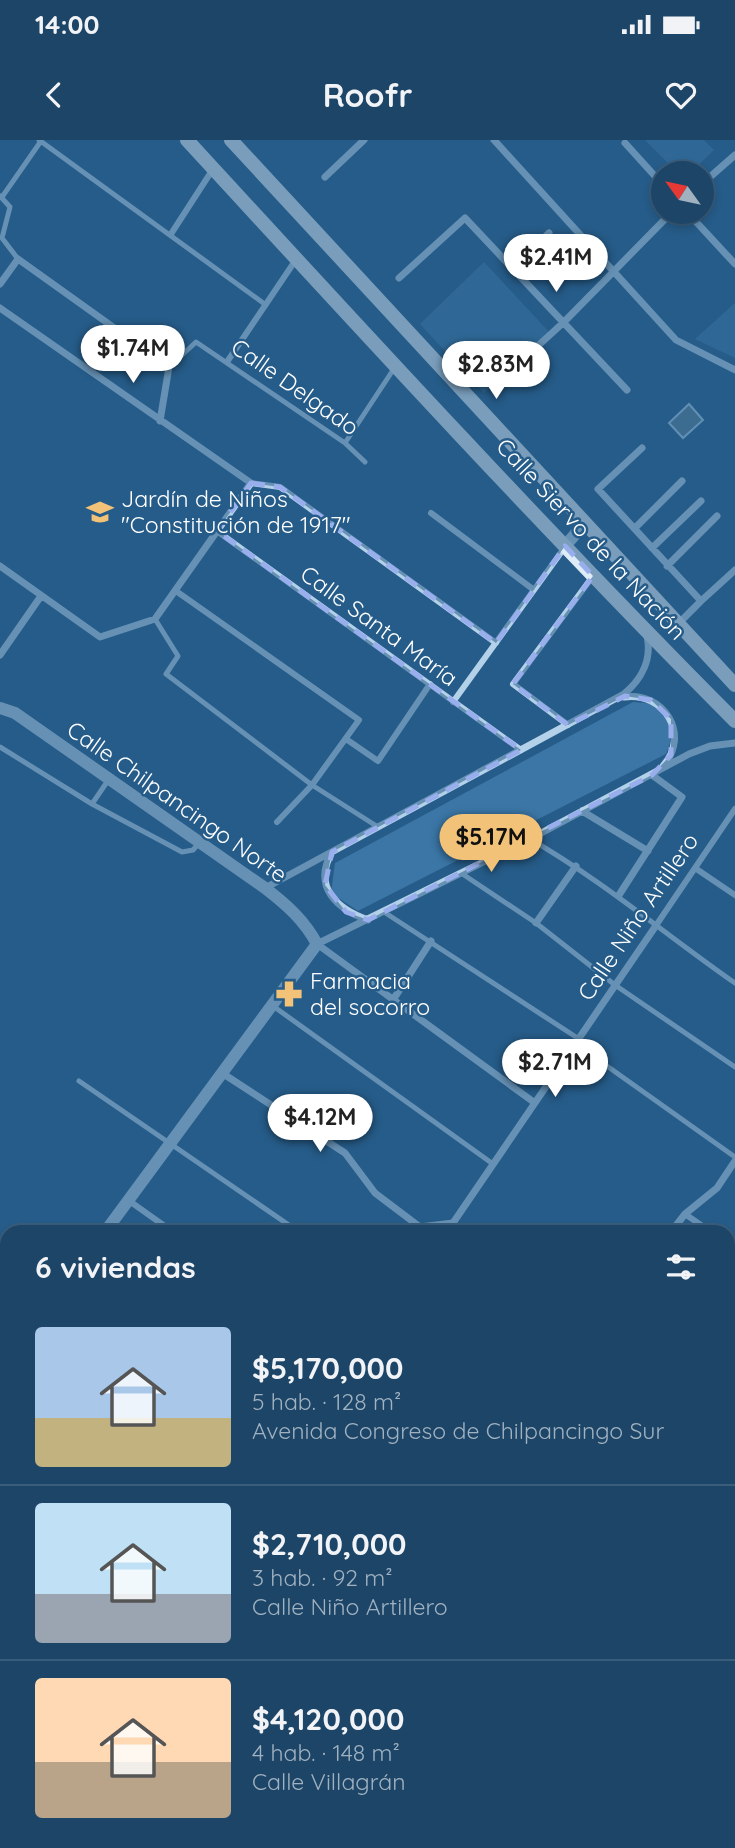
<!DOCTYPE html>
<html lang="es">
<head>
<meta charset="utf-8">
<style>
  body { margin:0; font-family:Quicksand,sans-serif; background:#254c6d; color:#f1f3f6; height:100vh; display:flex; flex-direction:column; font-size:26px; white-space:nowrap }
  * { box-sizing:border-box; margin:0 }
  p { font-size:23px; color:#a0b1c0 }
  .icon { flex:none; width:38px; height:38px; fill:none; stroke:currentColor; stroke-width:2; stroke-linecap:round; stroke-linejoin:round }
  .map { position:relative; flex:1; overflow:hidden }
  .details { position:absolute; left:0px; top:1085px; width:735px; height:623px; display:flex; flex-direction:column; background:#1c4567; border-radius:21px 21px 0 0; box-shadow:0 4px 10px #0003,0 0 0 2px #3a5d7b }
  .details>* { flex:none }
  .needle { width:46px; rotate:303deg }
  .fabs { position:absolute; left:651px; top:21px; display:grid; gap:14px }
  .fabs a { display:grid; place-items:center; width:63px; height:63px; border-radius:50%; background:#1c4567; box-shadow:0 4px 10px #0003,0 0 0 2px #3a5d7b; font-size:35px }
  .price { position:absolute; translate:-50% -60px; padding:0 16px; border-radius:24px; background:#fff; color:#222; font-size:23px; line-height:46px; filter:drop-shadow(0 2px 4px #0008) }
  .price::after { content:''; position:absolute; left:50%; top:42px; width:21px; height:16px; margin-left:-10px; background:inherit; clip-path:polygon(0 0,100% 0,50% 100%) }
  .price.current { background:#f2c278; color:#111 }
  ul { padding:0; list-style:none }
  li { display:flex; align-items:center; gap:21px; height:175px; padding:0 35px }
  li+li { border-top:2px solid #3a5d7b }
  li span { display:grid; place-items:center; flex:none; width:196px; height:140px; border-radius:7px; color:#555 }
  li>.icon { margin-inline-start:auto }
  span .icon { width:84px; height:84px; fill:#fffc; stroke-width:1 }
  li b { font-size:30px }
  h2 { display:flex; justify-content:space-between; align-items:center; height:84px; padding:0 35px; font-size:30px }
  .status { display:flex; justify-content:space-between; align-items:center; height:49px; padding:0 35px; background:#1c4567; direction:ltr }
  .status svg { height:19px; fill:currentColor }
  header { display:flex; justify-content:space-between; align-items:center; height:91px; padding:0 35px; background:#1c4567; font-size:32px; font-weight:700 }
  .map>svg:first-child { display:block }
  .green { fill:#3b76a6 }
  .water { fill:#597e9c; stroke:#a8cdea; stroke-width:2 }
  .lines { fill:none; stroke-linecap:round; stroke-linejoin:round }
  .service { stroke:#b3d1e9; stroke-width:5 }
  .pedestrian { stroke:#b3d1e9; stroke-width:6 }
  .minor { stroke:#b3d1e9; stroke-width:7 }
  .tertiary { stroke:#b3d1e9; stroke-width:12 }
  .secondary { stroke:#deecf8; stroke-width:14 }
  .rail-casing { stroke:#fff; stroke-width:7 }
  .rail { stroke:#265c89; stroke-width:4.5; stroke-dasharray:13; stroke-linecap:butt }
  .marked { fill:none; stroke:#99afed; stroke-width:5; stroke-dasharray:14 9; stroke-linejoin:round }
  .labels { text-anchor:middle; stroke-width:5; stroke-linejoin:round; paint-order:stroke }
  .street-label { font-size:23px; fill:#fff; stroke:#265c89 }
  .poi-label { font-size:23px; fill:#fff; stroke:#265c89; text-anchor:start }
</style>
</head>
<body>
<div class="status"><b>14:00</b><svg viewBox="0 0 49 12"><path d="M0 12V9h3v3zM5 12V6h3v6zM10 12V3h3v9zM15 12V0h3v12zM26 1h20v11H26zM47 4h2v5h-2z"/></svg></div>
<header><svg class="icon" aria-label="back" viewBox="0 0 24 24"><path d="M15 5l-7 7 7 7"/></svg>Roofr<svg class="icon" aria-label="heart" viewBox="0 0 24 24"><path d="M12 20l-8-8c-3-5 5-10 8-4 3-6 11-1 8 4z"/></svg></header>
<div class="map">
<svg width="735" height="1708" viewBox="0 0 735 1708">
  <rect width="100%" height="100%" fill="#265c89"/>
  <path class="green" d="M645 0H704L714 10 690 33H678Z
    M484 122 549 192 484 253 420 184Z
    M735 163V218L695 199Z
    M633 562 657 564C673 581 675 592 666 614L358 771 331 753 335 723Z
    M728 1660 735 1666V1708H587L592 1701H728Z"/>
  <path class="water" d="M689 264 703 280 683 298 669 283Z"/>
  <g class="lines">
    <path class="service" d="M39 0 266 165
      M0 56 10 67 2 98 18 119
      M2 57 41 1
      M169 227 196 202 345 303 365 322
      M345 303 395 227
      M155 479 178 516 166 534 312 645 378 687
      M0 607 92 664 109 639
      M92 664 182 712 193 710 200 702
      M530 699C603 741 666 795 735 843
      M461 733 536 783 615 845 735 927
      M384 772 579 899
      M273 866 493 1024
      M576 904 735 1017
      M79 941 299 1092
      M728 1283 735 1288
      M0 1324 7 1329
      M0 1557 7 1562
      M728 1576 735 1565
      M728 1622 735 1627
      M0 1654 7 1644"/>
    <path class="pedestrian" d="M171 94 213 29
      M227 222 295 121
      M251 343 280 347 496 503
      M431 373 534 450
      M217 391 521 610
      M176 451 359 580 312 645 277 682
      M453 562 565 407
      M568 585 513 544 593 436
      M346 599 378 621 430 544
      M695 728 735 755
      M655 787 735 669
      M128 1060 173 1092
      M685 1074 711 1092
      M728 1104 735 1109
      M728 1193 735 1198
      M728 1368 735 1358
      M299 1701 309 1708
      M388 1701 398 1708
      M503 1708 508 1701"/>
    <path class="minor" d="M494 0 676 200 735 230
      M625 3 663 45
      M325 37 364 0
      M702 44 735 15
      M687 72 735 124
      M513 128 549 93
      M399 138 465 78 627 250
      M0 144 18 119 169 227 160 281
      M0 168 251 343 155 479 100 497 0 426
      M495 245 564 182 672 72
      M642 308 598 349 701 461 679 483
      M635 388 682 341
      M652 408 701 361
      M667 426 717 376
      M701 461 735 430
      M0 515 41 456
      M624 557C664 551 691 595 663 626
      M582 671 648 711
      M332 712C312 747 337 769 368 780
      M265 748 624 554C642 539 652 519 647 496
      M619 755 682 657 652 635
      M536 783 576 726
      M393 860 431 801
      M222 933 345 1013 375 1053 420 1087
      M535 963 317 804 530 699 689 614 710 606 735 603
      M417 1092 420 1087 453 1083 655 787
      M671 1092 685 1074 717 1048 735 1021
      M0 1406 7 1411
      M0 1446 7 1436
      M728 1448 735 1446
      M0 1476 7 1481
      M728 1699 735 1704
      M62 1701 71 1708
      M191 1701 201 1708
      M16 1708 21 1701
      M240 1708 245 1701
      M653 1708 678 1701"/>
    <path class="tertiary" d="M565 406 585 383
      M0 568 15 573 265 748C287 765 304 780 317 804L105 1092
      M0 1237 7 1227
      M728 1472 735 1463
      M542 1708 547 1701"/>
    <path class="secondary" d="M187 0C367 196 547 392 735 581
      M231 0 735 545"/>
    <g class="rail-casing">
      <path id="rail" d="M728 1509 735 1500
        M728 1538 735 1530
        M579 1708 585 1701"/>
    </g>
    <use href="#rail" class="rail"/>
  </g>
  <path d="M0 0H735V1708H0ZM251 343 280 347 496 503 565 406 593 436 513 544 568 585 625 556 651 560 671 579V615L652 635 368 780 346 772 325 745 332 712 521 610 217 391Z" fill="#265c89" fill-opacity=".55" fill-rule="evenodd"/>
  <path class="marked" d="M251 343 280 347 496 503 565 406 593 436 513 544 568 585 625 556 651 560 671 579V615L652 635 368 780 346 772 325 745 332 712 521 610 217 391Z"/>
  <defs>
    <g id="school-bare" transform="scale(2.1)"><path d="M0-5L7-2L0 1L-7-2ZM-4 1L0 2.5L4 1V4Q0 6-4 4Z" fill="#f2c278" stroke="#265c89" stroke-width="2.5" paint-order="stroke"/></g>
    <g id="pharmacy-bare" transform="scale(2.1)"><path d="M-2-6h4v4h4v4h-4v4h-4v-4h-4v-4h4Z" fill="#f2c278" stroke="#265c89" stroke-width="2.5" paint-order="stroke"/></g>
  </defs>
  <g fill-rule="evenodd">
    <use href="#school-bare" x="100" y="372"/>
    <use href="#pharmacy-bare" x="289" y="854"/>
  </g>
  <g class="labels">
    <g class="street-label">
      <text transform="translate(295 247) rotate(35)" y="8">Calle Delgado</text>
      <text transform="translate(591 399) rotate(47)" y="8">Calle Siervo de la Nación</text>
      <text transform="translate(379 486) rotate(36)" y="8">Calle Santa María</text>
      <text transform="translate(177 662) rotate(35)" y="8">Calle Chilpancingo Norte</text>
      <text transform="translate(638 777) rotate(-56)" y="8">Calle Niño Artillero</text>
    </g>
    <g class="poi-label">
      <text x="121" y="367">Jardín de Niños<tspan x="121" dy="26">"Constitución de 1917"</tspan></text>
      <text x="310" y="849">Farmacia<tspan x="310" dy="26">del socorro</tspan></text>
    </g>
  </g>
</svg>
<div class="fabs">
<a><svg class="needle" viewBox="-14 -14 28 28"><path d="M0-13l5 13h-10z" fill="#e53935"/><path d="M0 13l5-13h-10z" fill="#a0b1c0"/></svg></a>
</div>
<b class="price" style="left:556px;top:154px">$2.41M</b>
<b class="price" style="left:133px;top:245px">$1.74M</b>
<b class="price" style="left:496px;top:261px">$2.83M</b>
<b class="price current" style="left:491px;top:734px">$5.17M</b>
<b class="price" style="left:555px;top:959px">$2.71M</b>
<b class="price" style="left:320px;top:1014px">$4.12M</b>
<section class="details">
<h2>6 viviendas<svg class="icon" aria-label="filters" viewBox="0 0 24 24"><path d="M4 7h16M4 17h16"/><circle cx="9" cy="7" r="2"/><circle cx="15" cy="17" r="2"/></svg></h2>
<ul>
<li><span style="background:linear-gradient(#a9c7e8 65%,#c2b280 0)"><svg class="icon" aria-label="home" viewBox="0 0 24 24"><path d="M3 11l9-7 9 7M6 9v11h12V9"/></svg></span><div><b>$5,170,000</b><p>5 hab. · 128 m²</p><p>Avenida Congreso de Chilpancingo Sur</p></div></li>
<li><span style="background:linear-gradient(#bfe0f5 65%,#9aa5b1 0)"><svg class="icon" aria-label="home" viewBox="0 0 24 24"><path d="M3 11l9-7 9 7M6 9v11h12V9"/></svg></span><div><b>$2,710,000</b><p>3 hab. · 92 m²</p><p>Calle Niño Artillero</p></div></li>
<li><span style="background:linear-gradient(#ffd9b3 60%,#b9a48a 0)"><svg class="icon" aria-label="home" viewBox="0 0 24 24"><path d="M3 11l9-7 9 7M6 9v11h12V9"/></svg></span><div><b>$4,120,000</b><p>4 hab. · 148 m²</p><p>Calle Villagrán</p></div></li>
</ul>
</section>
</div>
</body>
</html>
